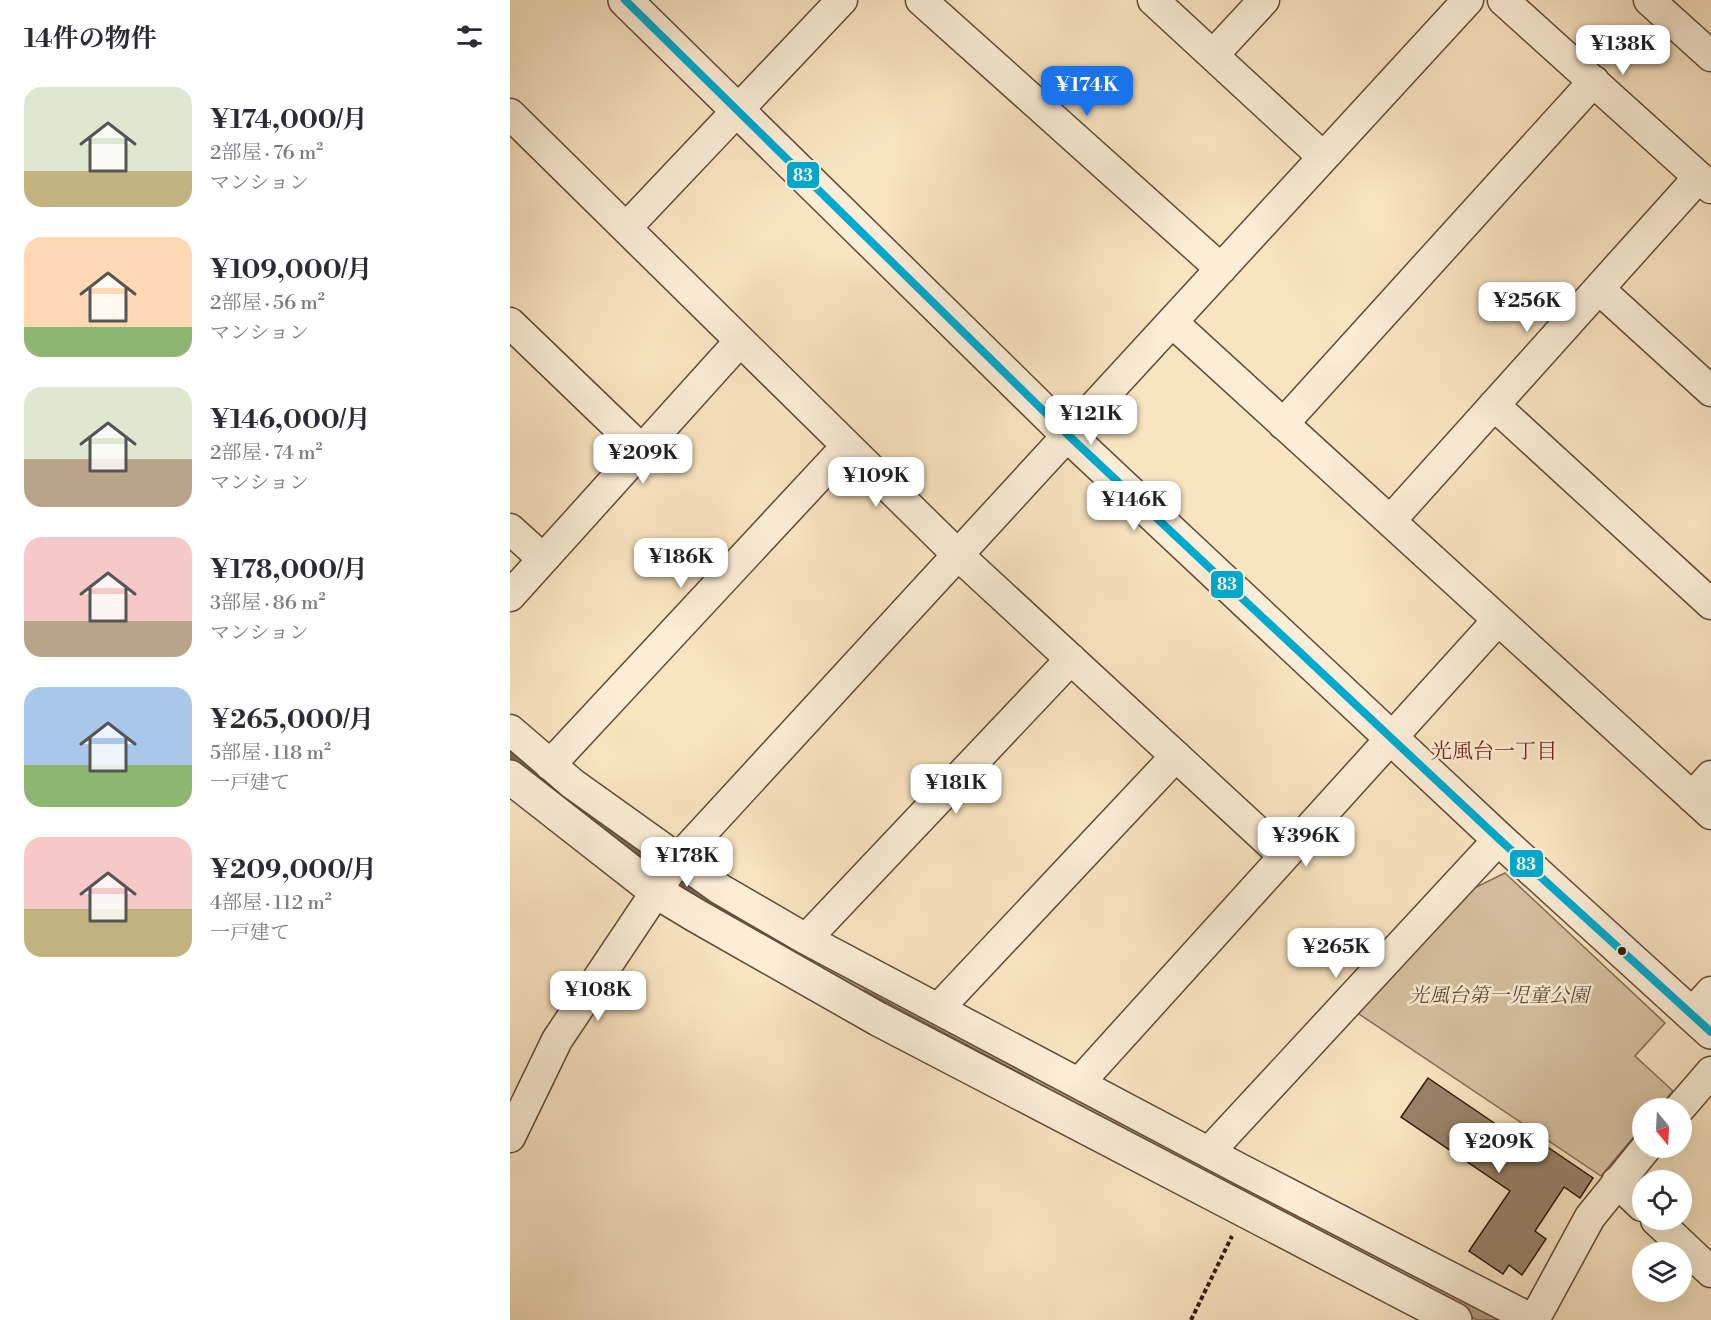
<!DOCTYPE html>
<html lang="ja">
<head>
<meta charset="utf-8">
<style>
  body { margin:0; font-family:"Libre Bodoni","Noto Serif JP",serif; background:#f7f7f7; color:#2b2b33; height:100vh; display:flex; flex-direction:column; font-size:22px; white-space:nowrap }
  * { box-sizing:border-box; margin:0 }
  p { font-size:20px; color:#7c7c81 }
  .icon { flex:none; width:33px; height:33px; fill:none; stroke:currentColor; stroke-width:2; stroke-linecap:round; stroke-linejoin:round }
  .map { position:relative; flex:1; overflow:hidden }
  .side { display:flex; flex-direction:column; background:#fff; width:510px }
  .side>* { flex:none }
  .needle { width:39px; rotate:162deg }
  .buttons { position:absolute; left:1122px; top:1098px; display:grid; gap:12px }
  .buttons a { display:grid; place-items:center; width:60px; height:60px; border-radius:50%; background:#fff; box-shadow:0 6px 24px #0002; font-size:30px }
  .price { position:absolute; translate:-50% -51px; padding:0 14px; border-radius:12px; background:#fff; color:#222; font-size:20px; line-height:39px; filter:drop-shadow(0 2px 3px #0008) }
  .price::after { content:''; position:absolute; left:50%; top:36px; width:18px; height:14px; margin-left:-9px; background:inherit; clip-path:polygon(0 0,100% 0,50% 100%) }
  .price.active { background:#1a73e8; color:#fff }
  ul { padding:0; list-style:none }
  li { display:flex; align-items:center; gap:18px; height:150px; padding:0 24px }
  li span { display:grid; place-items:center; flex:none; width:168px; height:120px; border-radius:18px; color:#555 }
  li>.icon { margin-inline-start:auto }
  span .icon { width:72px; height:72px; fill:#fffc; stroke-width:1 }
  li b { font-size:26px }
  h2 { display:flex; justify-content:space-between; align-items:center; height:72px; padding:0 24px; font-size:26px }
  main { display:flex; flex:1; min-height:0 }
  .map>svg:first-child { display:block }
  .green { fill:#d7c1a1; stroke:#836c56; stroke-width:1.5 }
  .water { fill:#b49e82; stroke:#7f6852; stroke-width:1.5 }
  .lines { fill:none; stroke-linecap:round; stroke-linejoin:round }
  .shore { stroke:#725a46; stroke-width:1.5 }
  .stream { stroke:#7f6852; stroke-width:8 }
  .building { fill:#988269; stroke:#2f170a; stroke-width:1.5 }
  .minor-casing { stroke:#624a38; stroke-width:33 }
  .tertiary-casing { stroke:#624a38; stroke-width:36 }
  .path { stroke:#2f170a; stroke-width:4; stroke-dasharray:4.5 3; stroke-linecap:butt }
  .minor { stroke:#fbedd6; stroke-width:30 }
  .tertiary { stroke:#fbedd6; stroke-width:33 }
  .bus-1-casing { stroke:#fbedd6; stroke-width:12 }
  .bus-1 { stroke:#00a9ce; stroke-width:8 }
  .bus-dot { fill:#2f170a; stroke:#fbedd6; stroke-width:2 }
  .labels { text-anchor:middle; stroke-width:5; stroke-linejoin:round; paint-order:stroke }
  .park-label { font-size:20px; font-style:italic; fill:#614a37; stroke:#fbedd6 }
  .neighbourhood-label { font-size:21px; fill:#7a1f14; stroke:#fbedd6 }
  .line-badge { stroke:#fbedd6; stroke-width:2 }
  .badge-label { font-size:16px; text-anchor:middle; font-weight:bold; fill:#fff }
</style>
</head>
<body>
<main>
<section class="side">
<h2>14件の物件<svg class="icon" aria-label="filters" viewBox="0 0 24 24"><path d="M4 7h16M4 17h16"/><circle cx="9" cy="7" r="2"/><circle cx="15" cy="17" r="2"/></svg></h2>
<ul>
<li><span style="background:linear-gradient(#dfe7d0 70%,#c2b280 0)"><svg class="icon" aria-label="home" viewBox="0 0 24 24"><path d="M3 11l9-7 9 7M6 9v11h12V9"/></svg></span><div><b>¥174,000/月</b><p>2部屋 · 76 m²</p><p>マンション</p></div></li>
<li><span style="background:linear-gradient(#ffd9b3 75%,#8fb573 0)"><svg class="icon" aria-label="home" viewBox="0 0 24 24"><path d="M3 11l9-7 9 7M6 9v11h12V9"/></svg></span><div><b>¥109,000/月</b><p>2部屋 · 56 m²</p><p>マンション</p></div></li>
<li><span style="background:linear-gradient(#dfe7d0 60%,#b9a48a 0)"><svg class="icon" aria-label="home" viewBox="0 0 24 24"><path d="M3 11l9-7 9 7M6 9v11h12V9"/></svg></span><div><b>¥146,000/月</b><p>2部屋 · 74 m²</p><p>マンション</p></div></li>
<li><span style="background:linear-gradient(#f6c9c9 70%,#b9a48a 0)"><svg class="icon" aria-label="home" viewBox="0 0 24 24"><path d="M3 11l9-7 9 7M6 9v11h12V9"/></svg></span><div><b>¥178,000/月</b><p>3部屋 · 86 m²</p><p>マンション</p></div></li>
<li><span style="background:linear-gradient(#a9c7e8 65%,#8fb573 0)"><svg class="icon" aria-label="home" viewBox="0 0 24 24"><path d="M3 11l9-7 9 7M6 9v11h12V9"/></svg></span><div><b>¥265,000/月</b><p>5部屋 · 118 m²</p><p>一戸建て</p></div></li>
<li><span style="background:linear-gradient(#f6c9c9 60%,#c2b280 0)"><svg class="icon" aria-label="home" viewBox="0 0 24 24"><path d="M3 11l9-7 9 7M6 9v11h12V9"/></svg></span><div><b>¥209,000/月</b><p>4部屋 · 112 m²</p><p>一戸建て</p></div></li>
</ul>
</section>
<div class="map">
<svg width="1201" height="1320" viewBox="0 0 1201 1320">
  <rect width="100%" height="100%" fill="#f9e4c0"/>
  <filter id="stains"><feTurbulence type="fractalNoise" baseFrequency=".00333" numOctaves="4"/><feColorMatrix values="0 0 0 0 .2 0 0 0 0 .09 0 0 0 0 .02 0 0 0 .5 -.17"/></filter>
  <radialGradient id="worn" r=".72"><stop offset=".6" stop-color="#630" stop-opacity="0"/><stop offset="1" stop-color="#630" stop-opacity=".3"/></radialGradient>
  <path class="green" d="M995 873 1155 1023 1125 1056 1163 1091 1148 1108H1132V1127L1091 1176 846 1012 958 891Z"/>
  <path class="water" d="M220 901 1007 1320H967L704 1182 210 917Z"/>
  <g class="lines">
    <path class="shore" d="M354 990 523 1080"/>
    <path class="stream" d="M0 754 36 785
      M58 802 110 842 223 914"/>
  </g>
  <path class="building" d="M918 1078 1024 1150 1030 1142 1083 1178 1070 1198 1054 1187 1025 1231 1036 1239 1012 1275 999 1265 993 1274 959 1251 1000 1191 891 1117Z"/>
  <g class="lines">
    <g class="minor-casing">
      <path id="minor" d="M411 0 711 269
        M643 0 813 157
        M993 0 1201 188
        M1139 0 1201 56
        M703 55 754 0
        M0 114 448 555 774 856
        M116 228 332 0
        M1089 289 1201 391
        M662 322 1201 814
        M0 323 132 450
        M984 405 1201 604
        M773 424 1084 81
        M880 521 1189 177
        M0 529 33 559
        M0 596 230 341
        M0 730 63 784 210 889 296 939 732 1170 1023 1320
        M40 765 337 446
        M1182 797 1201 776
        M296 939 561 659
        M428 1009 666 756
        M1181 1014 1201 992
        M569 1083 988 620
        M1170 1108 1201 1072
        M0 1137 47 1040 168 859 958 0
        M699 1152 989 839
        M1107 1182 1132 1206
        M1146 1220 1201 1272
        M1024 1320 1080 1217 1136 1148"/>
    </g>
    <g class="tertiary-casing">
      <path id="tertiary" d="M115 0 558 435 989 839 1201 1032
        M0 777 147 892 185 915 368 1019 945 1320"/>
    </g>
    <path class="path" d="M681 1320 722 1236"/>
    <use href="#minor" class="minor"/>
    <use href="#tertiary" class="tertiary"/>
    <g class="bus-1-casing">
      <path id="bus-1" d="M115 0 558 435 989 839 1201 1032"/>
    </g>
    <use href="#bus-1" class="bus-1"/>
  </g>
  <circle class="bus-dot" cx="1112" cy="951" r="5"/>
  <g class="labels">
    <g class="park-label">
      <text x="989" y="1002">光風台第一児童公園</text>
    </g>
    <g class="neighbourhood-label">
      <text x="984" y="758">光風台一丁目</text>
    </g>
  </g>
  <g class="line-badge">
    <rect x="276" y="161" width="34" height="28" rx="6" fill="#00a9ce"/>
    <rect x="700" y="570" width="34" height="29" rx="6" fill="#00a9ce"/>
    <rect x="999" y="849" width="35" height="29" rx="6" fill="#00a9ce"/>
  </g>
  <g class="badge-label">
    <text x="293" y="181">83</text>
    <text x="717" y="590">83</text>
    <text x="1016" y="870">83</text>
  </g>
  <rect width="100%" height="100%" filter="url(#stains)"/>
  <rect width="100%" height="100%" fill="url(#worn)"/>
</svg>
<div class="buttons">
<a><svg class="needle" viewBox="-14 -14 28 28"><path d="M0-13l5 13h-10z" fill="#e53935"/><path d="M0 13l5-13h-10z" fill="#7c7c81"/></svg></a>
<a><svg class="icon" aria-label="locate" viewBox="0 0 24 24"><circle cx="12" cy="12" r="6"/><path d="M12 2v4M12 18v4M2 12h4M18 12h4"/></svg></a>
<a><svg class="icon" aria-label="layers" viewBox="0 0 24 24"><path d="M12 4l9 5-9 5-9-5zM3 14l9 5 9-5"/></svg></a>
</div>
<b class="price" style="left:1113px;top:76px">¥138K</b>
<b class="price active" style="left:577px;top:117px">¥174K</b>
<b class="price" style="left:1017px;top:333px">¥256K</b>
<b class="price" style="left:581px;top:446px">¥121K</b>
<b class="price" style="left:133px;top:485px">¥209K</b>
<b class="price" style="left:366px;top:508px">¥109K</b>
<b class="price" style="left:624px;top:532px">¥146K</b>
<b class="price" style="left:171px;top:589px">¥186K</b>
<b class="price" style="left:446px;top:815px">¥181K</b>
<b class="price" style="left:796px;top:868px">¥396K</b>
<b class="price" style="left:177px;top:888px">¥178K</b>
<b class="price" style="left:826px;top:979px">¥265K</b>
<b class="price" style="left:88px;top:1022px">¥108K</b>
<b class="price" style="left:989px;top:1174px">¥209K</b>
</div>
</main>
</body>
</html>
